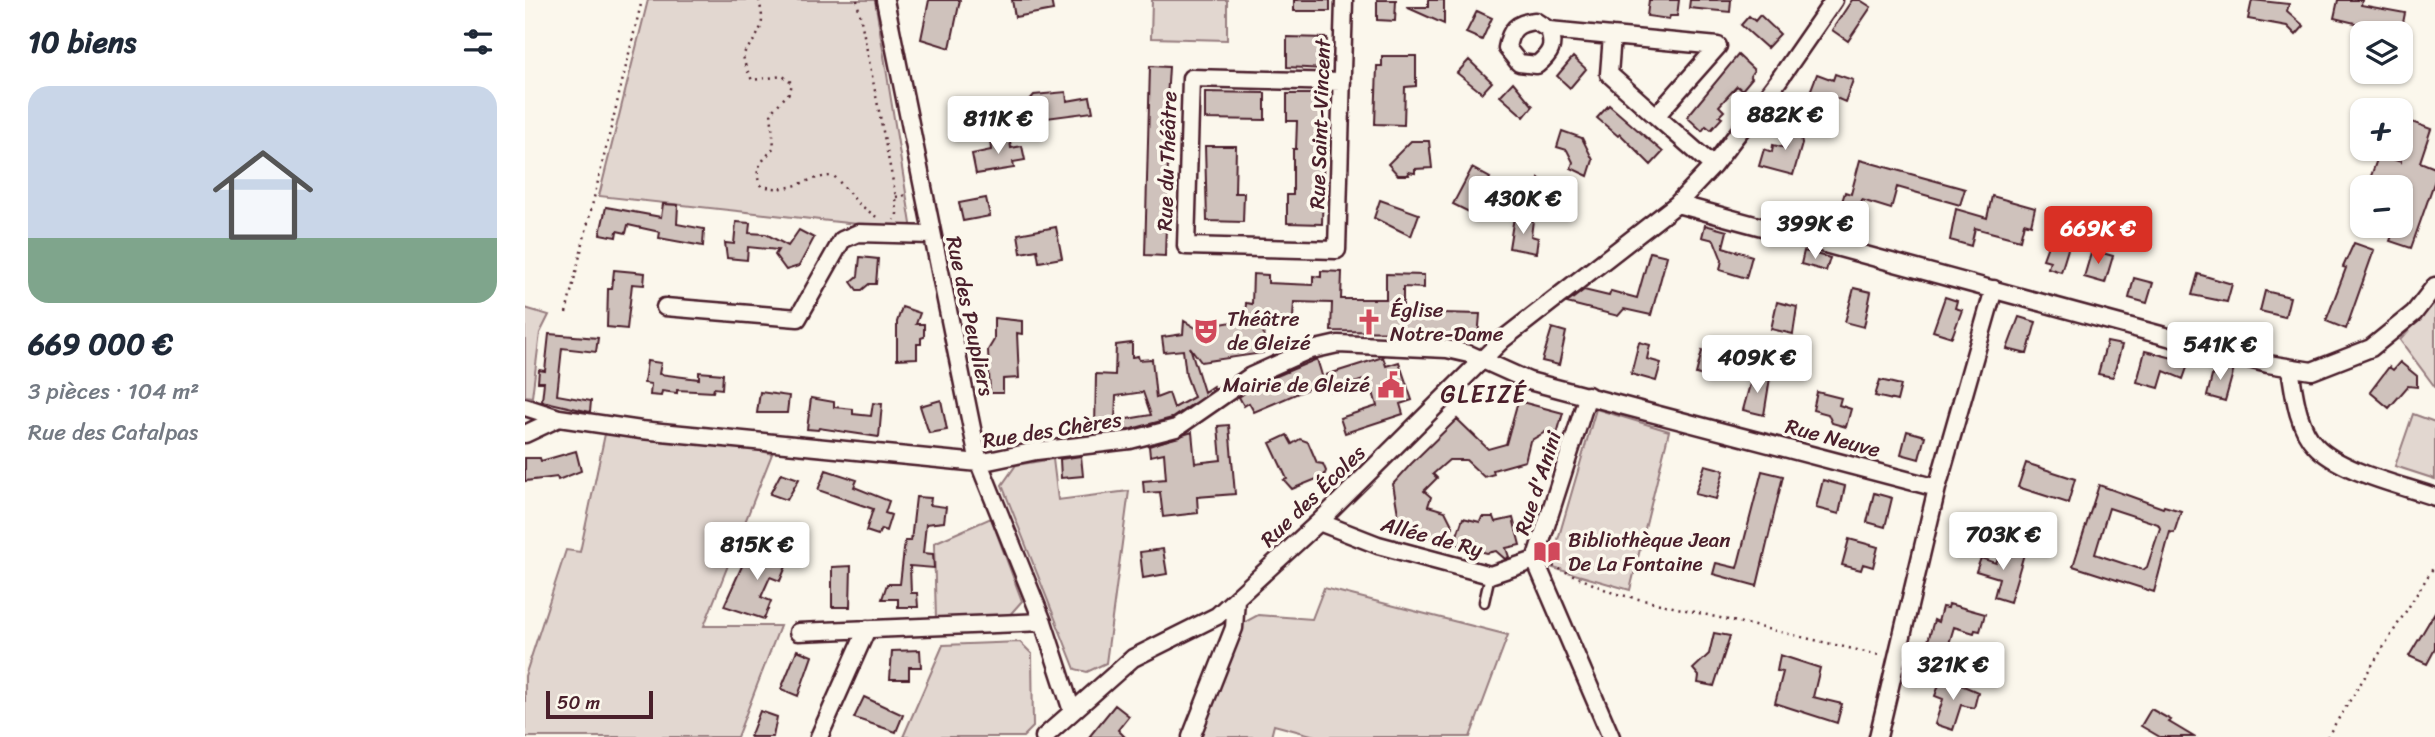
<!DOCTYPE html>
<html lang="fr">
<head>
<meta charset="utf-8">
<style>
  body { margin:0; font-family:Sriracha,sans-serif; background:#f2f2f3; color:#1f2937; height:100vh; display:flex; flex-direction:column; font-size:26px; white-space:nowrap }
  * { box-sizing:border-box; margin:0 }
  p { font-size:23px; color:#747a83 }
  .icon { flex:none; width:38px; height:38px; fill:none; stroke:currentColor; stroke-width:2; stroke-linecap:round; stroke-linejoin:round }
  .map { position:relative; flex:1; overflow:hidden }
  .drawer { display:flex; flex-direction:column; background:#fff; width:525px }
  .drawer>* { flex:none }
  .fabs { position:absolute; left:1825px; top:21px; display:grid; gap:14px }
  .fabs a { display:grid; place-items:center; width:63px; height:63px; border-radius:14px; background:#fff; box-shadow:0 2px 5px #0004; font-size:35px }
  .scale { position:absolute; left:21px; bottom:18px; width:107px; box-sizing:border-box; padding-left:7px; border:4px solid #4a1f2b; border-top:0; font-size:19px; line-height:24px; white-space:nowrap; color:#4a1f2b; -webkit-text-stroke:5px #fbf7ec; paint-order:stroke }
  .price { position:absolute; translate:-50% -60px; padding:0 16px; border-radius:7px; background:#fff; color:#222; font-size:23px; line-height:46px; filter:drop-shadow(0 2px 4px #0008) }
  .price::after { content:''; position:absolute; left:50%; top:42px; width:21px; height:16px; margin-left:-10px; background:inherit; clip-path:polygon(0 0,100% 0,50% 100%) }
  .price.active { background:#d93025; color:#fff }
  ul { padding:0; list-style:none }
  li { display:grid; align-content:center; gap:14px; height:371px; padding:0 28px }
  li span { display:grid; place-items:center; height:217px; border-radius:21px; color:#555 }
  li>.icon { margin-inline-start:auto }
  span .icon { width:126px; height:126px; fill:#fffc; stroke-width:1 }
  li b { font-size:30px }
  h2 { display:flex; justify-content:space-between; align-items:center; height:84px; padding:0 28px; font-size:30px }
  main { display:flex; flex:1; min-height:0 }
  .map>svg:first-child { display:block }
  .green { fill:#e2d7d0; stroke:#967b7e; stroke-width:2 }
  .building { fill:#cfc2bc; stroke:#4a1f2b; stroke-width:2; fill-rule:evenodd }
  .lines { fill:none; stroke-linecap:round; stroke-linejoin:round }
  .lane-casing { stroke:#4a1f2b; stroke-width:13 }
  .street-casing { stroke:#4a1f2b; stroke-width:21 }
  .path { stroke:#4a1f2b; stroke-width:2.5; stroke-dasharray:2 5; stroke-linecap:butt }
  .lane { stroke:#fbf7ec; stroke-width:8 }
  .street { stroke:#fbf7ec; stroke-width:16 }
  .labels { text-anchor:middle; stroke-width:7; stroke-linejoin:round; paint-order:stroke }
  .street-label { font-size:21px; fill:#4a1f2b; stroke:#fbf7ec }
  .poi-label { font-size:21px; fill:#4a1f2b; stroke:#fbf7ec; text-anchor:start }
  .quarter-label { font-size:24px; letter-spacing:2px; fill:#4a1f2b; stroke:#fbf7ec }
</style>
</head>
<body>
<main>
<section class="drawer">
<h2>10 biens<svg class="icon" aria-label="filters" viewBox="0 0 24 24"><path d="M4 7h16M4 17h16"/><circle cx="9" cy="7" r="2"/><circle cx="15" cy="17" r="2"/></svg></h2>
<ul>
<li><span style="background:linear-gradient(#c9d6e8 70%,#7fa58c 0)"><svg class="icon" aria-label="home" viewBox="0 0 24 24"><path d="M3 11l9-7 9 7M6 9v11h12V9"/></svg></span><div><b>669 000 €</b><p>3 pièces · 104 m²</p><p>Rue des Catalpas</p></div></li>
</ul>
</section>
<div class="map">
<svg width="1910" height="737" viewBox="0 0 1910 737">
  <rect width="100%" height="100%" fill="#fbf7ec"/>
  <filter id="ink" filterUnits="userSpaceOnUse"><feTurbulence type="fractalNoise" baseFrequency=".0143" numOctaves="2"/><feDisplacementMap in="SourceGraphic" scale="14" xChannelSelector="R" yChannelSelector="G"/><feConvolveMatrix kernelMatrix="1 2 1 2 8 2 1 2 1" color-interpolation-filters="sRGB"/></filter>
  <g filter="url(#ink)">
    <path class="green" d="M123 0H350L387 230 74 196Z
      M627 0H702V40L626 38Z
      M1910 302V387L1875 340Z
      M0 308 24 315 15 333 7 397 0 396Z
      M1071 409 1144 431 1105 590 1025 567Z
      M1888 414 1910 422V479L1870 466Z
      M80 434 230 449 247 454 179 626H255L212 737H0V676L41 550 55 552Z
      M528 459 533 500 604 491 581 663 562 672 550 669 477 485 491 465Z
      M466 518 497 601 482 618 411 620 409 543Z
      M799 588 983 635 945 737H794L749 725 746 737H666L709 628 733 615 787 619Z
      M495 642 507 654 508 727 498 737H378L418 645Z"/>
    <path class="building" d="M404 0H435L425 48 396 39Z
      M487 0H526L528 10 490 17Z
      M769 0H805V11H769Z
      M852 0H871L870 21 852 20Z
      M903 0H919V24L881 7H903Z
      M1124 0H1154L1152 16H1145L1144 19 1122 16Z
      M1165 0H1206L1205 12 1164 8Z
      M1327 0H1335L1346 7 1323 41 1307 30Z
      M1727 0 1764 4 1762 11 1779 26 1771 35 1762 26 1723 19Z
      M1813 0H1837L1836 5 1880 13 1876 33H1850L1851 28 1809 18Z
      M952 11 967 18 957 40 941 33Z
      M1235 15 1255 34 1242 48 1216 25 1224 16 1230 21Z
      M762 37 802 38 800 69 762 67Z
      M1213 55 1229 70 1225 76 1227 78 1217 90 1212 86 1194 106 1199 111 1194 116 1197 118 1186 130 1181 126 1177 131 1162 117Z
      M857 56H891V86L880 87 879 125 850 124 852 66H857Z
      M1048 57 1061 69 1045 88 1032 76Z
      M944 60 967 82 957 93 932 73Z
      M625 66 644 67 640 132H644L640 256 620 255Z
      M1292 74 1308 80 1310 74 1328 80 1320 102 1309 97 1303 113 1280 105Z
      M988 82 1008 106 999 117 975 96Z
      M541 92 542 101 565 97 568 112 522 118 520 107 511 109 502 103 509 95Z
      M680 92 740 93V120L680 119Z
      M762 94H800L797 224 762 223V195H768V149H771L772 121H762Z
      M1084 105 1138 152 1126 165 1095 134 1093 136 1072 118Z
      M1270 113 1274 114 1277 144 1268 175 1234 166 1239 149 1247 152 1248 145 1261 148Z
      M1876 118 1906 129 1895 162 1910 168V180L1886 248 1865 241 1871 226H1876V211L1885 187H1842L1854 154 1876 162Z
      M1037 131 1057 138 1068 160 1063 176 1046 168 1048 162 1042 150 1032 147Z
      M484 135 486 148 497 146 500 160 488 162 489 168 451 174 447 154 466 150 465 139Z
      M886 141H904L907 168 890 169V173L883 172 884 175H873L863 164Z
      M680 146H711L710 193H719L718 222 682 221Z
      M1335 160 1440 189 1435 205 1372 187 1366 209 1337 200 1330 225 1311 221 1320 192 1326 194Z
      M947 168 965 178 946 213 928 204Z
      M1014 179 1025 189 1021 206 1009 203Z
      M1467 196 1510 208 1506 225 1499 223 1495 240 1450 228 1446 246 1425 240 1431 209 1462 218Z
      M461 198 465 216 438 221 434 203Z
      M855 200 894 214 886 236 849 218Z
      M138 204 153 205 152 224 179 229 178 246 134 238 135 232 103 225 101 233 92 231 91 237 75 234 81 207 136 217Z
      M989 217 1008 220 1006 236 1013 238 1011 253 984 248Z
      M211 222 225 223 224 233 241 234 263 246 274 230 289 238 274 266 261 270 250 255 253 250 223 247 222 260 202 258 200 243 209 244Z
      M1180 225 1202 231 1198 247 1227 256 1221 278 1195 270 1197 260 1189 240 1177 237Z
      M531 227 537 258 514 262 512 250 496 253 493 234Z
      M1528 232 1547 236 1536 272 1523 268 1525 261 1518 259Z
      M1829 243 1849 250 1821 329 1801 321 1821 268 1818 267Z
      M1567 250 1588 256 1580 283 1559 277Z
      M1279 251 1305 258 1301 271 1276 264Z
      M1125 252 1142 256 1126 315 1099 309 1093 316 1042 303 1059 290 1084 296 1086 291 1112 298Z
      M335 257 353 259 351 284H344L337 290H332L326 282 333 276Z
      M89 270 120 273 119 285 107 284 102 329 82 327 83 289H87Z
      M796 271 817 272 816 299H861V274L899 275V288L878 287V312L955 314 953 338 894 336V332L806 331 807 303 769 302 768 318 739 317 738 353 676 362 665 347 679 392 688 386 690 389 647 418 603 430 564 434 563 429 570 428 571 374 590 375 591 345 607 343V357L613 356 614 360 627 359 631 398 644 393 649 408 669 397 661 375 658 350 639 352 637 337 658 334 659 321 671 328 720 320 721 303 727 304 728 274 743 275V283L788 285V276L796 277ZM618 392 626 415 590 421 591 396Z
      M1673 274 1707 284 1702 302 1667 295Z
      M1609 278 1628 283 1622 303 1604 298Z
      M1329 288 1346 292 1339 327 1320 322Z
      M1740 291 1765 297 1760 317 1735 311Z
      M1420 297 1432 301 1430 308 1437 310 1427 337 1408 331Z
      M1252 302 1272 307 1268 334 1246 329Z
      M377 307 395 313 391 324H399V337L396 338V344H392V358L372 359V322Z
      M1494 317 1511 322 1502 354 1482 349Z
      M469 318 497 321V334L492 333 494 378 478 379V393H465L463 350 469 340Z
      M1027 328 1041 332 1034 365 1017 361Z
      M24 334 73 338 71 352 37 348 32 395 66 401 65 412 17 401 19 382H13L14 370 20 371Z
      M1114 342 1125 345 1122 359 1136 363 1131 381 1106 374Z
      M1582 342 1597 345 1588 377 1573 374Z
      M1177 351 1199 357 1193 380 1171 374Z
      M1620 351 1664 362 1658 379 1639 371 1634 388 1612 382Z
      M858 357 861 366 874 362 887 400 875 404 878 414 820 433 815 418 852 406 844 378 806 391 801 375Z
      M792 359 799 382 729 412 724 403 719 406 714 397 731 385Z
      M122 361 136 363 134 374 174 379V372L198 374 197 389 189 388 188 392 152 390V393L137 391 136 396 125 395 126 384 119 383Z
      M1875 362 1892 376V387L1883 386 1864 408 1845 392 1864 367 1868 370Z
      M1690 364 1709 369 1700 401 1682 396Z
      M1228 373 1245 378 1239 415 1218 410Z
      M1355 380 1376 385 1372 401 1350 396Z
      M235 392 264 396 262 413H232Z
      M1292 392 1316 398 1314 405 1326 409 1321 427 1307 423 1303 414 1288 410Z
      M286 398 309 402V407L328 409V414L346 416 348 403 357 404 354 437 294 428 293 430 282 429Z
      M416 400 422 430 404 433 395 406Z
      M993 401 1038 413 1032 434 1022 431 1005 441 1000 461 968 470 969 474 959 477 941 460H924L908 474 912 478 899 491 906 497 903 506 920 511 928 527 912 540 875 526 868 484 886 464 932 419 963 449 981 444Z
      M704 425 710 494 672 497 673 513 638 517 635 492 619 493 618 481 641 479 639 453 625 456 624 446 667 432 670 463 696 460 693 426Z
      M1382 431 1400 436 1394 459 1376 454Z
      M762 435 767 444 775 439 783 442 792 463 798 464 801 471 799 476 767 489 759 480 762 479 745 443Z
      M51 451 56 471 33 480 32 477 0 481V458H15L16 461Z
      M556 456 558 476 536 478 535 459Z
      M1501 463 1550 479 1543 503 1493 487Z
      M1180 465 1199 470 1191 499 1170 494Z
      M301 470 332 480 329 487 364 501 360 513 366 515 361 531 356 529 353 535 341 531 348 509 293 490Z
      M1237 471 1258 476 1232 586 1188 574 1191 563 1212 568Z
      M256 473 274 479 262 500 245 494Z
      M1298 480 1320 486 1314 514 1291 508Z
      M1574 485 1638 508 1639 506 1656 511 1649 533 1645 532 1629 592 1548 566ZM1584 508 1633 524 1635 528 1622 567 1618 570 1570 554Z
      M1349 493 1367 498 1360 527 1342 522Z
      M391 497 406 498 405 505 421 507 419 522 401 524 398 553 408 554 409 568 385 566 386 593H392L393 607H373V599H357L362 584H375L380 541H386Z
      M957 517H968L970 522 988 518 995 545 981 548 984 557 980 559 971 551 962 553 929 544 938 518 955 522Z
      M1324 539 1353 547 1348 567 1338 564 1336 570 1317 565Z
      M247 544 267 552 255 581 245 577 236 597 246 601 239 619 199 606 217 566 214 564 218 554 240 562Z
      M1477 548 1499 554 1485 602 1469 597 1474 578 1451 571 1456 558 1471 563Z
      M638 549 642 574 618 578 615 552Z
      M326 566 325 607H307V567Z
      M1424 604 1460 614 1455 631 1450 630 1449 633 1429 627 1423 647 1403 641 1409 620 1413 622 1417 607 1423 608Z
      M1910 612V649L1902 664 1884 656Z
      M1189 633 1205 636 1189 686 1173 683 1174 676 1168 669 1184 654Z
      M272 650 287 656 273 696 256 689Z
      M395 650 396 667H384V679H365L367 651Z
      M1255 655 1295 668 1288 697 1317 704 1312 723 1250 703 1258 672 1252 671Z
      M1417 677 1453 692 1449 708 1436 705 1428 730 1410 724 1418 699 1410 696Z
      M339 697 378 715 371 732 329 718Z
      M590 705 604 716 593 730 600 737H564Z
      M1626 709 1646 720 1644 722 1669 737H1635L1616 726Z
      M235 711 252 717 248 737H225Z"/>
    <g class="lines">
      <g class="lane-casing">
        <path id="lane" d="M959 602 965 575"/>
      </g>
      <g class="street-casing">
        <path id="street" d="M360 0 454 463 518 622 547 711
          M1024 30 1010 21C992 23 985 29 982 48L994 63 1012 65C1025 54 1030 47 1024 30L1087 36 1084 74 1131 116
          M1087 36 1193 46 1131 116 1188 166
          M817 82 666 78 661 246 812 250 819 0
          M1152 204 1743 364 1787 371 1846 348 1889 313 1910 286
          M140 307 273 318 317 240 333 233 406 235
          M1765 368C1769 392 1772 426 1790 445 1815 472 1876 485 1910 497
          M1063 395 1010 560 1086 737
          M0 407 34 418 116 430 454 463 511 451 605 440 651 428 726 376 782 351 813 344 922 349 944 354 1004 381 1412 488 1469 289
          M0 434 34 418
          M794 522 853 545 965 575 1010 560
          M273 632 518 622
          M294 737 342 629
          M519 737 608 658 692 616 794 522 977 340 1152 204 1188 166 1253 81 1309 0
          M666 737 709 628 711 599
          M1353 737 1412 488"/>
      </g>
      <path class="path" d="M234 0C236 9 239 20 235 29 224 56 209 45 227 80L258 76 267 83 265 92 246 112 249 147C238 162 228 166 235 185 268 196 278 176 309 176L334 204 354 219
        M332 0 371 197 372 214 369 220
        M371 197 384 194
        M41 313 117 0
        M1028 566 1088 593 1358 656
        M1802 737 1910 565"/>
      <use href="#lane" class="lane"/>
      <use href="#street" class="street"/>
    </g>
  </g>
  <defs>
    <g id="church-bare" transform="scale(2.1)"><path d="M-1.2-6h2.4v3.5h3.3v2.4h-3.3V6h-2.4V-.1h-3.3v-2.4h3.3Z" fill="#d1495b" stroke="#fbf7ec" stroke-width="2.5" paint-order="stroke"/></g>
    <g id="theatre-bare" transform="scale(2.1)"><path d="M-5-5.5Q0-4 5-5.5V0Q5 5 0 6Q-5 5-5 0ZM-3.3-2.5H-1v1.5H-3.3ZM1-2.5H3.3v1.5H1ZM-2.8 1Q0 5.5 2.8 1Z" fill="#d1495b" stroke="#fbf7ec" stroke-width="2.5" paint-order="stroke"/></g>
    <g id="civic-bare" transform="scale(2.1)"><path d="M-.6-6.5H3V-4.5H.6V-3L4-1V1h2V6H-6V1h2V-1L-.6-3ZM-1.2 2.5V6h2.4V2.5Z" fill="#d1495b" stroke="#fbf7ec" stroke-width="2.5" paint-order="stroke"/></g>
    <g id="library-bare" transform="scale(2.1)"><path d="M-6-4Q-3-5.5-.7-3.5V5Q-3 3-6 4ZM6-4Q3-5.5 .7-3.5V5Q3 3 6 4Z" fill="#d1495b" stroke="#fbf7ec" stroke-width="2.5" paint-order="stroke"/></g>
  </defs>
  <g fill-rule="evenodd">
    <use href="#church-bare" x="844" y="322"/>
    <use href="#theatre-bare" x="681" y="331"/>
    <use href="#civic-bare" x="866" y="385"/>
    <use href="#library-bare" x="1022" y="552"/>
  </g>
  <g class="labels">
    <g class="street-label">
      <text transform="translate(795 124) rotate(-88)" y="7">Rue Saint-Vincent</text>
      <text transform="translate(642 161) rotate(-88)" y="7">Rue du Théâtre</text>
      <text transform="translate(445 316) rotate(78)" y="7">Rue des Peupliers</text>
      <text transform="translate(527 430) rotate(-9)" y="7">Rue des Chères</text>
      <text transform="translate(1308 438) rotate(15)" y="7">Rue Neuve</text>
      <text transform="translate(1013 483) rotate(-72)" y="7">Rue d'Anini</text>
      <text transform="translate(788 496) rotate(-44)" y="7">Rue des Écoles</text>
      <text transform="translate(907 537) rotate(15)" y="7">Allée de Ry</text>
    </g>
    <g class="poi-label">
      <text x="865" y="317">Église<tspan x="865" dy="24">Notre-Dame</tspan></text>
      <text x="702" y="326">Théâtre<tspan x="702" dy="24">de Gleizé</tspan></text>
      <text x="845" y="392" text-anchor="end">Mairie de Gleizé</text>
      <text x="1043" y="547">Bibliothèque Jean<tspan x="1043" dy="24">De La Fontaine</tspan></text>
    </g>
    <g class="quarter-label">
      <text x="959" y="402">GLEIZÉ</text>
    </g>
  </g>
</svg>
<div class="fabs">
<a><svg class="icon" aria-label="layers" viewBox="0 0 24 24"><path d="M12 4l9 5-9 5-9-5zM3 14l9 5 9-5"/></svg></a>
<a>+</a>
<a>−</a>
</div>
<div class="scale">50 m</div>
<b class="price" style="left:1260px;top:152px">882K €</b>
<b class="price" style="left:473px;top:156px">811K €</b>
<b class="price" style="left:998px;top:236px">430K €</b>
<b class="price" style="left:1290px;top:261px">399K €</b>
<b class="price active" style="left:1573px;top:266px">669K €</b>
<b class="price" style="left:1695px;top:382px">541K €</b>
<b class="price" style="left:1232px;top:395px">409K €</b>
<b class="price" style="left:1478px;top:572px">703K €</b>
<b class="price" style="left:232px;top:582px">815K €</b>
<b class="price" style="left:1428px;top:702px">321K €</b>
</div>
</main>
</body>
</html>
